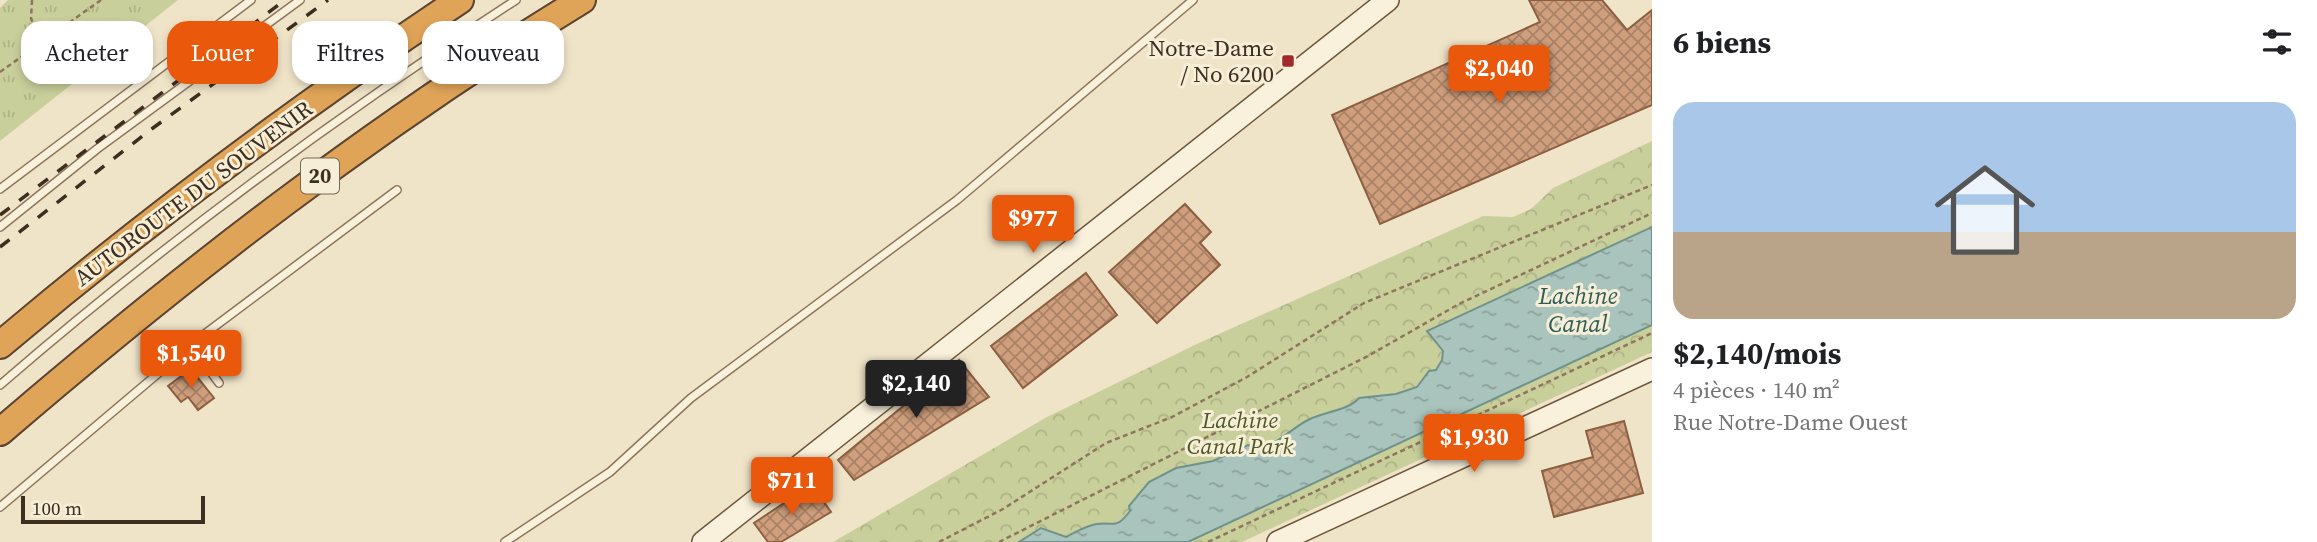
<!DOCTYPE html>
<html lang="fr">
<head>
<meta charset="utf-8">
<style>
  body { margin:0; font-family:"Source Serif 4",serif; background:#f6f6f6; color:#202124; height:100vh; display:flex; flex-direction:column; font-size:26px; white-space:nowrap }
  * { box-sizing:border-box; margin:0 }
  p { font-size:23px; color:#757577 }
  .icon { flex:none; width:38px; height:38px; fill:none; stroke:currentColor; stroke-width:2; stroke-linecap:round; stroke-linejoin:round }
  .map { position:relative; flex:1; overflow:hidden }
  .details { display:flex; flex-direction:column; background:#fff; width:665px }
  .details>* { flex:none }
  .banner { position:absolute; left:21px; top:21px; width:665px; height:63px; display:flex; gap:14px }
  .scale { position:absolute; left:21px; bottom:18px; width:184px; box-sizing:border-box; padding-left:7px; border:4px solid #3d2e20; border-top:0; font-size:19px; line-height:24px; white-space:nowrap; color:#3d2e20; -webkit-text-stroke:5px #f7eed8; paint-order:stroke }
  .price { position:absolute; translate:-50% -60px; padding:0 16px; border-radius:7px; background:#ea580c; color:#fff; font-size:23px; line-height:46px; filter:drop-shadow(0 2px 4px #0008) }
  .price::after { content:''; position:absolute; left:50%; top:42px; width:21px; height:16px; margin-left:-10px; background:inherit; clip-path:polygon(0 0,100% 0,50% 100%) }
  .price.current { background:#222; color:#fff }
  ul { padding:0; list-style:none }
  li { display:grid; align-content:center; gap:14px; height:371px; padding:0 21px }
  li+li { border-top:2px solid #e0e0e0 }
  li span { display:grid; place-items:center; height:217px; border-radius:21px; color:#555 }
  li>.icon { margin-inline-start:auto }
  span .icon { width:126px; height:126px; fill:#fffc; stroke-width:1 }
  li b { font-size:30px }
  h2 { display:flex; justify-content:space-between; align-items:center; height:84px; padding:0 21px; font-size:30px }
  .tag { padding:0 24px; border-radius:21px; background:#fff; box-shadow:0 4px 10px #0003; font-size:24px; line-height:63px }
  .tag.current { background:#ea580c; color:#fff }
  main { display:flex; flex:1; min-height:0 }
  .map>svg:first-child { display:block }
  .grass { fill:url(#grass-tufts) }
  .park { fill:url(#park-crowns) }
  .water { fill:url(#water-ripples); stroke:#6f938a; stroke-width:2 }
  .building { fill:url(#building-cross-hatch); stroke:#8d5f41; stroke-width:2 }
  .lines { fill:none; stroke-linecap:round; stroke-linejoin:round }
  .service-casing { stroke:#8d765c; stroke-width:10 }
  .secondary-casing { stroke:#6f573f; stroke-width:24 }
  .motorway-casing { stroke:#5b4430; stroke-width:30 }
  .path { stroke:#8d765c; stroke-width:2.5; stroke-dasharray:5 3.5; stroke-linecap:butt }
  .service { stroke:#faf1dc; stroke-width:7 }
  .secondary { stroke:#faf1dc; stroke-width:21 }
  .motorway { stroke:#e0a458; stroke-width:26 }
  .rail { stroke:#3d2e20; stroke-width:3.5; stroke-dasharray:12 12; stroke-linecap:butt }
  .poi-dot { fill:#9e2a2b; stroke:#f7eed8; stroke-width:2.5 }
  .labels { text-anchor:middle; stroke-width:6; stroke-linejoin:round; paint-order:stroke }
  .shield { fill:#f7eed8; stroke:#756857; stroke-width:2 }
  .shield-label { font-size:21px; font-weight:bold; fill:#3d2e20 }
  .poi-label { font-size:23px; fill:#3d2e20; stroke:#f7eed8; text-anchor:end }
  .street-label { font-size:23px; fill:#3d2e20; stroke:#f7eed8 }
  .park-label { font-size:23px; font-style:italic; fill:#4d5a26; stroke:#f7eed8 }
  .water-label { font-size:24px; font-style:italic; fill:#2f5d5a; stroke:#f7eed8 }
</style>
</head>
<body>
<main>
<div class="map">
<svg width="1652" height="542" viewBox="0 0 1652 542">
  <defs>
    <pattern id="grass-tufts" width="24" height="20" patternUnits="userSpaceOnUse" patternTransform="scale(1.75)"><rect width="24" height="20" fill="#c9cf9b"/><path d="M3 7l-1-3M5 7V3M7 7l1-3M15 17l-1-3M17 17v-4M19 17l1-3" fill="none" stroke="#aeb285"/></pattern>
    <pattern id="park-crowns" width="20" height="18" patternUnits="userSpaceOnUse" patternTransform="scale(1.75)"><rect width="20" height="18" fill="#c9cf9b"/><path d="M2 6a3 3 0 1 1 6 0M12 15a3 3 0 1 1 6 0" fill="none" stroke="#aeb285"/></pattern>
    <pattern id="water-ripples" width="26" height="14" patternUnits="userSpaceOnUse" patternTransform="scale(1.75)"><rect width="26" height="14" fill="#a9c4bc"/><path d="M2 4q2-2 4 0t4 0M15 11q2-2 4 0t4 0" fill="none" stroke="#8ba098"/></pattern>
    <pattern id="building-cross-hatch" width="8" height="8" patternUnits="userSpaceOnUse" patternTransform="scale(1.75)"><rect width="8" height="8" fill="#cf9f7d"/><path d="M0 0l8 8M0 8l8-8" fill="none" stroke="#a98266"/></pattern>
  </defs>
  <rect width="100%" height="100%" fill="#f0e4c8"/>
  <path class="grass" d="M8 0H178L0 141V8Z"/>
  <path class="park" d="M1652 141V352L1242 542H833L1047 417 1201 342 1483 216 1513 217 1531 209 1553 188Z"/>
  <path class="water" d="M1652 227V325L1188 542H1019L1041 528 1066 537C1074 533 1087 525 1097 524 1114 521 1115 531 1130 511L1129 506 1149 482 1176 468 1213 461 1248 445C1252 447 1254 448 1258 448 1279 445 1292 427 1310 419 1325 412 1349 410 1359 398L1396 394 1417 387 1429 371 1436 370 1442 360 1443 351 1427 331Z"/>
  <path class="building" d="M1529 0H1602L1627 30 1652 10V105L1380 224 1332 115 1540 22Z
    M1185 204 1211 232 1200 243 1220 265 1157 323 1109 272Z
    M1086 273 1117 315 1023 388 991 346Z
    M959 360 989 397 854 480 838 460Z
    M191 369 214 398 198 410 188 397 181 402 168 386Z
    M1624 421 1643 493 1554 517 1542 471 1593 457 1586 431Z
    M799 493 821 498 831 512 781 542H768L754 523Z"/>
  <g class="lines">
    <g class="service-casing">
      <path id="service" d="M0 189 251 0
        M0 227 97 149 300 0
        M191 345 219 383
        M0 385C162 245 336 116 516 0
        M0 507 206 333 397 190
        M505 542 610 472 691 398 957 200 1193 0"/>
    </g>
    <g class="secondary-casing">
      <path id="secondary" d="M703 542 1388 0
        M1278 542 1652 369"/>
    </g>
    <g class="motorway-casing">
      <path id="motorway" d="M0 345C147 221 300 106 460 0
        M0 432C184 274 375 126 582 0"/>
    </g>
    <path class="path" d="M32 0 31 18 40 44
      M0 72 101 0
      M939 542 1003 509 1106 443 1172 417 1247 377 1364 303 1652 185
      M999 542 1368 356 1459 304 1652 213
      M1208 542 1652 333"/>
    <use href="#service" class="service"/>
    <use href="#secondary" class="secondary"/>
    <use href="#motorway" class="motorway"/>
    <path class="rail" d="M0 215 285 0
      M0 247 153 128 328 0"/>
  </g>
  <rect class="poi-dot" x="1281" y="54" width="14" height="14" rx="3.5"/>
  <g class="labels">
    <rect class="shield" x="301" y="158.5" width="38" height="35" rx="5"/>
    <g class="shield-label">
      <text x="320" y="183">20</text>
    </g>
    <g class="poi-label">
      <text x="1274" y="56">Notre-Dame<tspan x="1274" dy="26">/ No 6200</tspan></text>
    </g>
    <g class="street-label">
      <text transform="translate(193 193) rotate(-37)" y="8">AUTOROUTE DU SOUVENIR</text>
    </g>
    <g class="park-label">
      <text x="1240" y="428">Lachine<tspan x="1240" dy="26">Canal Park</tspan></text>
    </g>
    <g class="water-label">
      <text x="1578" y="304">Lachine<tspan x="1578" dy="28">Canal</tspan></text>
    </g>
  </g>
</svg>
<div class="scale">100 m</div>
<b class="price" style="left:1499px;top:105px">$2,040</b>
<b class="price" style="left:1033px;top:255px">$977</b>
<b class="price" style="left:191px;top:390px">$1,540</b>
<b class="price current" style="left:916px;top:420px">$2,140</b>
<b class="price" style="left:1474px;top:474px">$1,930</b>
<b class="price" style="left:792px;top:517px">$711</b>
<div class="banner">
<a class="tag">Acheter</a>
<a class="tag current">Louer</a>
<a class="tag">Filtres</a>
<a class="tag">Nouveau</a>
</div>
</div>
<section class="details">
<h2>6 biens<svg class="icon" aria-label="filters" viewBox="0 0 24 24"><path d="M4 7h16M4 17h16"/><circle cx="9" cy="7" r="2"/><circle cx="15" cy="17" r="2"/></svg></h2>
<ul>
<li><span style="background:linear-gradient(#a9c7e8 60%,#b9a48a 0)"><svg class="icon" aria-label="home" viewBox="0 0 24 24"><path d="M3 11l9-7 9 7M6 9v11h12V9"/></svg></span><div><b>$2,140/mois</b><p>4 pièces · 140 m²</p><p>Rue Notre-Dame Ouest</p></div></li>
</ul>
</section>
</main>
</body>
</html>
